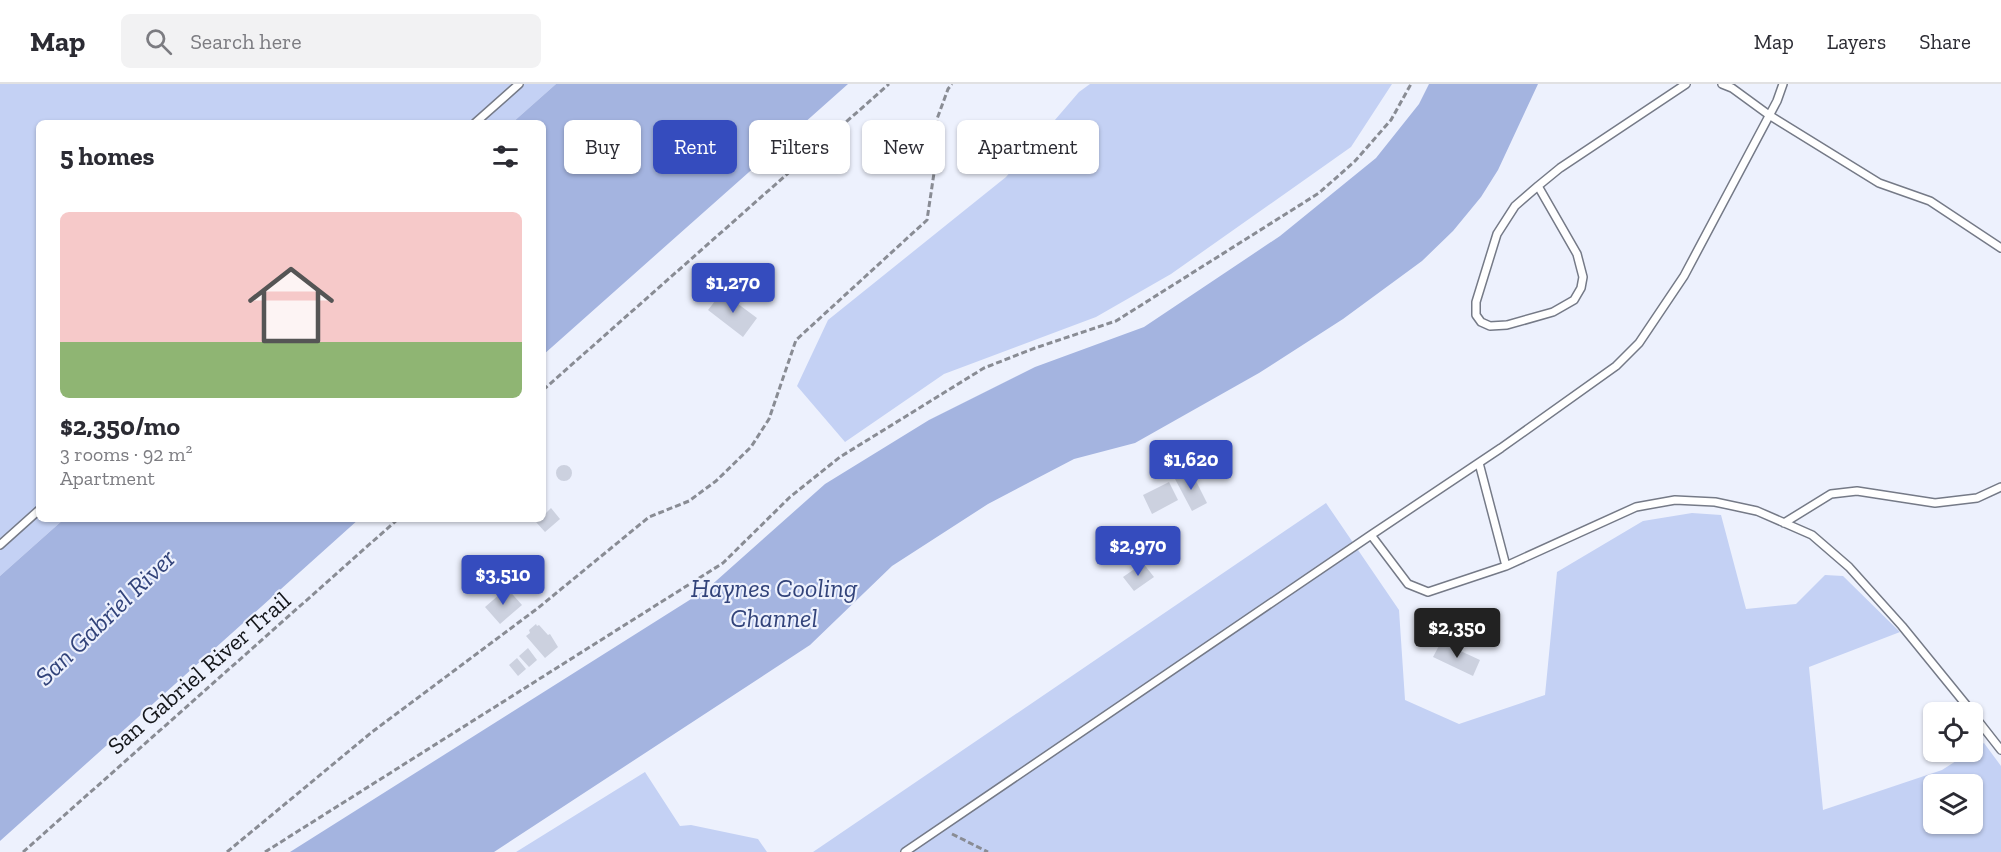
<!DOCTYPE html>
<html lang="en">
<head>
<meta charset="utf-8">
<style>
  body { margin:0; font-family:"Zilla Slab",serif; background:#f2f2f3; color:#2b2b33; height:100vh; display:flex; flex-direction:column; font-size:22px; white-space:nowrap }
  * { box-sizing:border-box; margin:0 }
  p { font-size:20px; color:#7c7c81 }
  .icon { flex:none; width:33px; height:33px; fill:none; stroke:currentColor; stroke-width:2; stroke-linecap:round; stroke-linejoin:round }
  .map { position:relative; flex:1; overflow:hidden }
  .side { position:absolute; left:36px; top:36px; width:510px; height:402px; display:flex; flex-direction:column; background:#fff; border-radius:9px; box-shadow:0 2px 4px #0004 }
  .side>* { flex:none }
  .banner { position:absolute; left:564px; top:36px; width:570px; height:54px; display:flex; gap:12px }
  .fabs { position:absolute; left:1923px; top:618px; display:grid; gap:12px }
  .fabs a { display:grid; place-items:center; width:60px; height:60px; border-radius:9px; background:#fff; box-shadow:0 2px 4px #0004; font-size:30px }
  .price { position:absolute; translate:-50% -51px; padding:0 14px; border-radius:6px; background:#354cbe; color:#fff; font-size:20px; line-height:39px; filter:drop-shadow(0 2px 3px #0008) }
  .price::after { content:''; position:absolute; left:50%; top:36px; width:18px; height:14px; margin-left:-9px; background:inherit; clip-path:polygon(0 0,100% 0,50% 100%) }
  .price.active { background:#222; color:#fff }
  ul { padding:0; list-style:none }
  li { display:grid; align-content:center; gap:12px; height:318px; padding:0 24px }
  li span { display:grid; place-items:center; height:186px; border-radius:9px; color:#555 }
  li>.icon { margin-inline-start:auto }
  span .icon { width:108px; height:108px; fill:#fffc; stroke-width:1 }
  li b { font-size:26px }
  h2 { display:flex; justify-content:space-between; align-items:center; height:72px; padding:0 24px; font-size:26px }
  .pill { padding:0 21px; border-radius:9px; background:#fff; box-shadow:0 2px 4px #0004; font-size:21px; line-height:54px }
  .pill.active { background:#354cbe; color:#fff }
  header { display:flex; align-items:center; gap:36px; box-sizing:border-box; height:84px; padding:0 30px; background:#fff; border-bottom:2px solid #e1e1e2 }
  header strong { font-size:28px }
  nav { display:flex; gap:33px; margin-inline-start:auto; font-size:21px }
  .search { width:420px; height:54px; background:#f2f2f3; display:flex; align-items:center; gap:15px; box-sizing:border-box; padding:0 21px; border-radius:9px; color:#7c7c81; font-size:22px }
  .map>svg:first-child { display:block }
  .green { fill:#c4d1f4; fill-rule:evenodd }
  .water { fill:#a4b4e0 }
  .building { fill:#ccd1df }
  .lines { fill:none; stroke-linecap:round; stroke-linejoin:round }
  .service-casing { stroke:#757a87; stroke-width:10 }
  .path { stroke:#898c94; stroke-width:3; stroke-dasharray:6 3; stroke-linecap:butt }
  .service { stroke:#fff; stroke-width:7 }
  .labels { text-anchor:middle; stroke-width:4.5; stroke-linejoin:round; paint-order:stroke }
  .street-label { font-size:24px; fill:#14161a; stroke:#edf1fd }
  .water-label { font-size:26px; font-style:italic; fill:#32437a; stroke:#edf1fd }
</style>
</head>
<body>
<header>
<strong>Map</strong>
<div class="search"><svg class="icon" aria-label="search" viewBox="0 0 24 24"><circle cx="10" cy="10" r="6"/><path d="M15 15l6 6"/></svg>Search here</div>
<nav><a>Map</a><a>Layers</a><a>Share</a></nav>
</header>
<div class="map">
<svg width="2001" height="768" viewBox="0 0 2001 768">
  <rect width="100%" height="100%" fill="#edf1fd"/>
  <path class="green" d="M0 0H556L512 39H39V435H64L0 492Z
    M1090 0H1392L1351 63 1171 190 1096 233 944 290 845 358 797 302 828 236 1006 93 1079 8Z
    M1326 419 1399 526 1405 616 1459 640 1545 611 1557 488 1643 437 1692 429 1721 431 1746 525 1796 520 1825 491 1843 492 1900 548 1809 583 1823 726 1942 686 1984 659 2001 682V768H813ZM1934 700H1972V740H1934Z
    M645 688 680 742 691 741 758 755 767 768H516Z"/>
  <path class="water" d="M556 0H848L543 271V39H512Z
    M1429 0H1538L1498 86 1481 113 1453 147 1422 177 1343 235 1259 289 1135 359 1074 375 988 420 892 482 810 561 494 768H290L707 505 825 400 929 336 1035 283 1144 243 1280 152 1376 74 1419 20Z
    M64 435H359L0 757V492Z"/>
  <path class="building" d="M722 208 757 234 743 253 708 226Z
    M556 389a8 8 0 1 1 16 0a8 8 0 1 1-16 0Z
    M1191 387 1207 419 1192 427 1175 395Z
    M1169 398 1178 416 1152 430 1143 411Z
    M551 424 560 435 545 448 536 438 539 435H543V432Z
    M1143 479 1154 493 1134 507 1123 493Z
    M507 504 522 521 500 540 485 523Z
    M536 540 537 542 539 541 548 551 550 550 558 563 545 574 526 552 530 549 529 546Z
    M1441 558 1480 576 1473 592 1433 573Z
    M528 564 537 576 529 583 519 572Z
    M517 574 526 585 518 592 509 581Z"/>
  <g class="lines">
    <g class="service-casing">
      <path id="service" d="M1722 0 1732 4 1769 31 1879 99 1930 117 2001 164
        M475 39 519 0
        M1538 102 1577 170 1583 193 1581 204 1574 216 1553 228 1507 241 1490 242 1481 238 1476 231V218L1497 150 1515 122 1538 102 1560 84 1686 0
        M1479 379 1506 482
        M1784 439 1831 410 1857 407 1935 419 1977 414 2001 403
        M1371 451 1408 500 1428 508 1506 482 1636 423 1675 416 1715 418 1757 427 1812 451 1849 483 1902 542 1972 628
        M0 461 39 426
        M1972 629 2001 666
        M905 768 1371 451 1501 364 1616 282 1639 259 1684 192 1777 17 1783 0"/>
    </g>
    <path class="path" d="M543 306 889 0
      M952 750 988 768
      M23 768 398 435
      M227 768 372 648 538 524 649 433 689 417 716 397 751 363 769 335 796 256 927 136 934 89 937 35 948 5 952 0
      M265 768 723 479 790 413 840 373 984 284 1035 264 1116 237 1319 109 1355 77 1391 36 1411 0"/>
    <use href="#service" class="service"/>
  </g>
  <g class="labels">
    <g class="street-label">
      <text transform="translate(199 589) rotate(-41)" y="8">San Gabriel River Trail</text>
    </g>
    <g class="water-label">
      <text x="774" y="513">Haynes Cooling<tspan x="774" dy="30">Channel</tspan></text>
      <text transform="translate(105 533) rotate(-44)" y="9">San Gabriel River</text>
    </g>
  </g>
</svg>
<div class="fabs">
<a><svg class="icon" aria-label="locate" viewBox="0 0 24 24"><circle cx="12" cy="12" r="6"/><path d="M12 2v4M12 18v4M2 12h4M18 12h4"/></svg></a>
<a><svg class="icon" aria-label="layers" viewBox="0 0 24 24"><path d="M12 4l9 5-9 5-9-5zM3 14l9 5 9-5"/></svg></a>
</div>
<b class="price" style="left:733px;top:230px">$1,270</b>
<b class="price" style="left:1191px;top:407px">$1,620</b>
<b class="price" style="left:1138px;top:493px">$2,970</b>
<b class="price" style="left:503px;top:522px">$3,510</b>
<b class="price active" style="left:1457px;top:575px">$2,350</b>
<div class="banner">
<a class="pill">Buy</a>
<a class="pill active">Rent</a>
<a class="pill">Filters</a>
<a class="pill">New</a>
<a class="pill">Apartment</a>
</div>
<section class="side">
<h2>5 homes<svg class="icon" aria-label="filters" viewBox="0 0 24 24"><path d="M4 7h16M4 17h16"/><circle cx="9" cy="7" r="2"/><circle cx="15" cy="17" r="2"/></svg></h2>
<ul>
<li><span style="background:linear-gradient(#f6c9c9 70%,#8fb573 0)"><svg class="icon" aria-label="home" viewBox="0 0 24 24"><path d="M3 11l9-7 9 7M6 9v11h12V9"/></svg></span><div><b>$2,350/mo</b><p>3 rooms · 92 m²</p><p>Apartment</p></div></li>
</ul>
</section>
</div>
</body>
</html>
